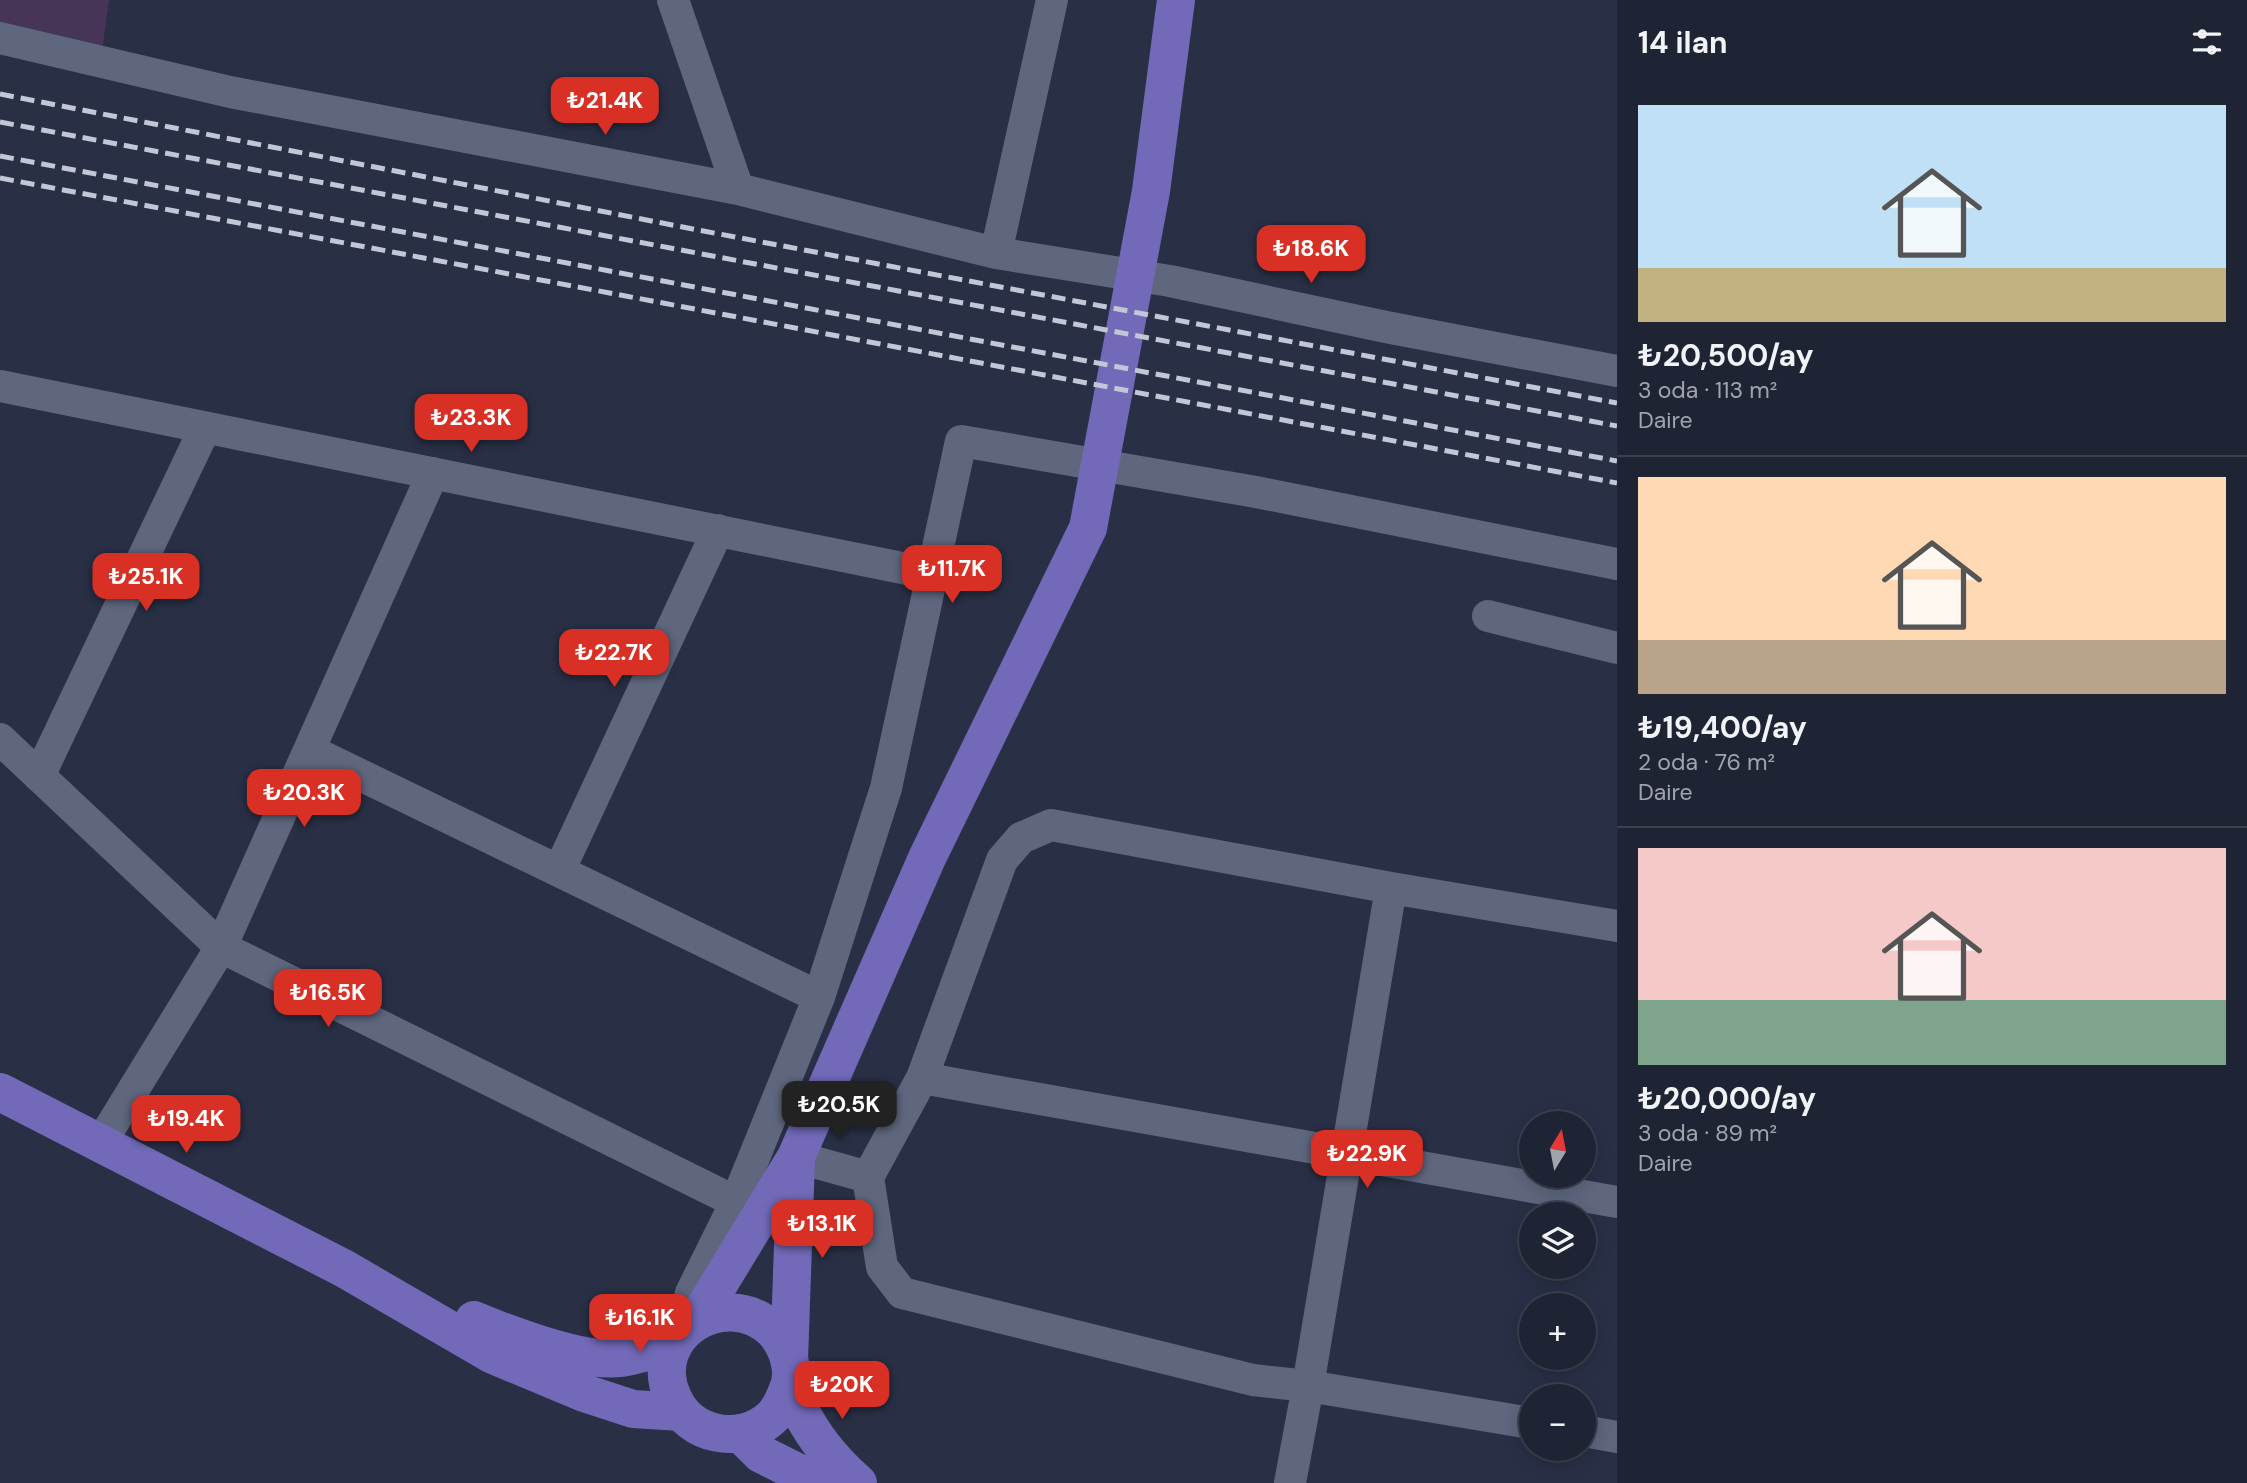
<!DOCTYPE html>
<html lang="tr">
<head>
<meta charset="utf-8">
<style>
  body { margin:0; font-family:"DM Sans",sans-serif; background:#2c3040; color:#f1f3f6; height:100vh; display:flex; flex-direction:column; font-size:26px; white-space:nowrap }
  * { box-sizing:border-box; margin:0 }
  p { font-size:23px; color:#a1a4ac }
  .icon { flex:none; width:38px; height:38px; fill:none; stroke:currentColor; stroke-width:2; stroke-linecap:round; stroke-linejoin:round }
  .map { position:relative; flex:1; overflow:hidden }
  .drawer { display:flex; flex-direction:column; background:#1f2434; width:630px }
  .drawer>* { flex:none }
  .needle { width:46px; rotate:10deg }
  .fabs { position:absolute; left:1519px; top:1111px; display:grid; gap:14px }
  .fabs a { display:grid; place-items:center; width:77px; height:77px; border-radius:50%; background:#1f2434; box-shadow:0 4px 18px #0003,0 0 0 2px #3c414f; font-size:35px }
  .price { position:absolute; translate:-50% -60px; padding:0 16px; border-radius:14px; background:#d93025; color:#fff; font-size:23px; line-height:46px; filter:drop-shadow(0 2px 4px #0008) }
  .price::after { content:''; position:absolute; left:50%; top:42px; width:21px; height:16px; margin-left:-10px; background:inherit; clip-path:polygon(0 0,100% 0,50% 100%) }
  .price.active { background:#222; color:#fff }
  ul { padding:0; list-style:none }
  li { display:grid; align-content:center; gap:14px; height:371px; padding:0 21px }
  li+li { border-top:2px solid #3c414f }
  li span { display:grid; place-items:center; height:217px; border-radius:0px; color:#555 }
  li>.icon { margin-inline-start:auto }
  span .icon { width:126px; height:126px; fill:#fffc; stroke-width:1 }
  li b { font-size:30px }
  h2 { display:flex; justify-content:space-between; align-items:center; height:84px; padding:0 21px; font-size:30px }
  main { display:flex; flex:1; min-height:0 }
  .map>svg:first-child { display:block }
  .green { fill:#473557 }
  .lines { fill:none; stroke-linecap:round; stroke-linejoin:round }
  .minor { stroke:#5e677e; stroke-width:32 }
  .major { stroke:#7269b8; stroke-width:38 }
  .rail { stroke:#c1c7d6; stroke-width:5; stroke-dasharray:14 7; stroke-linecap:butt }
</style>
</head>
<body>
<main>
<div class="map">
<svg width="1617" height="1483" viewBox="0 0 1617 1483">
  <rect width="100%" height="100%" fill="#293046"/>
  <path class="green" d="M0 0H109L102 51 0 30Z"/>
  <g class="lines">
    <path class="minor" d="M673 0 738 189
      M0 38 230 92 738 189 996 253 1052 0
      M996 253 1170 281 1386 327 1617 371
      M0 386 932 574
      M1488 616 1617 648
      M0 739 221 947 736 1202
      M311 751 819 997
      M39 776 205 428
      M559 871 718 530
      M922 1078 1617 1202
      M100 1144 221 947 433 473
      M796 1157 868 1177
      M681 1334 691 1293 736 1202 819 997 886 788 961 441 1256 492 1617 564
      M1531 1423 1308 1386 1253 1380 902 1293 882 1267 868 1177 922 1078 1002 860 1021 838 1051 825 1391 888 1617 926
      M1584 1431 1617 1437
      M1290 1483 1308 1386 1391 888"/>
    <path class="major" d="M0 1092 345 1269 493 1355 584 1393 633 1409 681 1412
      M474 1320C510 1335 583 1363 621 1358 639 1355 657 1349 674 1345
      M697 1320 796 1157 927 858 1088 528 1151 191 1176 0
      M789 1360 796 1159
      M789 1386C785 1397 781 1409 771 1418 740 1446 690 1436 673 1398 644 1336 724 1284 773 1330 783 1340 791 1358 791 1373 791 1379 789 1383 791 1389 805 1427 828 1457 858 1483
      M740 1433 761 1454 799 1473 828 1483"/>
    <path class="rail" d="M0 94 698 230 1617 403
      M0 122 1617 426
      M0 156 1617 461
      M0 178 1617 483"/>
  </g>
</svg>
<div class="fabs">
<a><svg class="needle" viewBox="-14 -14 28 28"><path d="M0-13l5 13h-10z" fill="#e53935"/><path d="M0 13l5-13h-10z" fill="#a1a4ac"/></svg></a>
<a><svg class="icon" aria-label="layers" viewBox="0 0 24 24"><path d="M12 4l9 5-9 5-9-5zM3 14l9 5 9-5"/></svg></a>
<a>+</a>
<a>−</a>
</div>
<b class="price" style="left:605px;top:137px">₺21.4K</b>
<b class="price" style="left:1311px;top:285px">₺18.6K</b>
<b class="price" style="left:471px;top:454px">₺23.3K</b>
<b class="price" style="left:952px;top:605px">₺11.7K</b>
<b class="price" style="left:146px;top:613px">₺25.1K</b>
<b class="price" style="left:614px;top:689px">₺22.7K</b>
<b class="price" style="left:304px;top:829px">₺20.3K</b>
<b class="price" style="left:328px;top:1029px">₺16.5K</b>
<b class="price active" style="left:839px;top:1141px">₺20.5K</b>
<b class="price" style="left:186px;top:1155px">₺19.4K</b>
<b class="price" style="left:1367px;top:1190px">₺22.9K</b>
<b class="price" style="left:822px;top:1260px">₺13.1K</b>
<b class="price" style="left:640px;top:1354px">₺16.1K</b>
<b class="price" style="left:842px;top:1421px">₺20K</b>
</div>
<section class="drawer">
<h2>14 ilan<svg class="icon" aria-label="filters" viewBox="0 0 24 24"><path d="M4 7h16M4 17h16"/><circle cx="9" cy="7" r="2"/><circle cx="15" cy="17" r="2"/></svg></h2>
<ul>
<li><span style="background:linear-gradient(#bfe0f5 75%,#c2b280 0)"><svg class="icon" aria-label="home" viewBox="0 0 24 24"><path d="M3 11l9-7 9 7M6 9v11h12V9"/></svg></span><div><b>₺20,500/ay</b><p>3 oda · 113 m²</p><p>Daire</p></div></li>
<li><span style="background:linear-gradient(#ffd9b3 75%,#b9a48a 0)"><svg class="icon" aria-label="home" viewBox="0 0 24 24"><path d="M3 11l9-7 9 7M6 9v11h12V9"/></svg></span><div><b>₺19,400/ay</b><p>2 oda · 76 m²</p><p>Daire</p></div></li>
<li><span style="background:linear-gradient(#f6c9c9 70%,#7fa58c 0)"><svg class="icon" aria-label="home" viewBox="0 0 24 24"><path d="M3 11l9-7 9 7M6 9v11h12V9"/></svg></span><div><b>₺20,000/ay</b><p>3 oda · 89 m²</p><p>Daire</p></div></li>
</ul>
</section>
</main>
</body>
</html>
